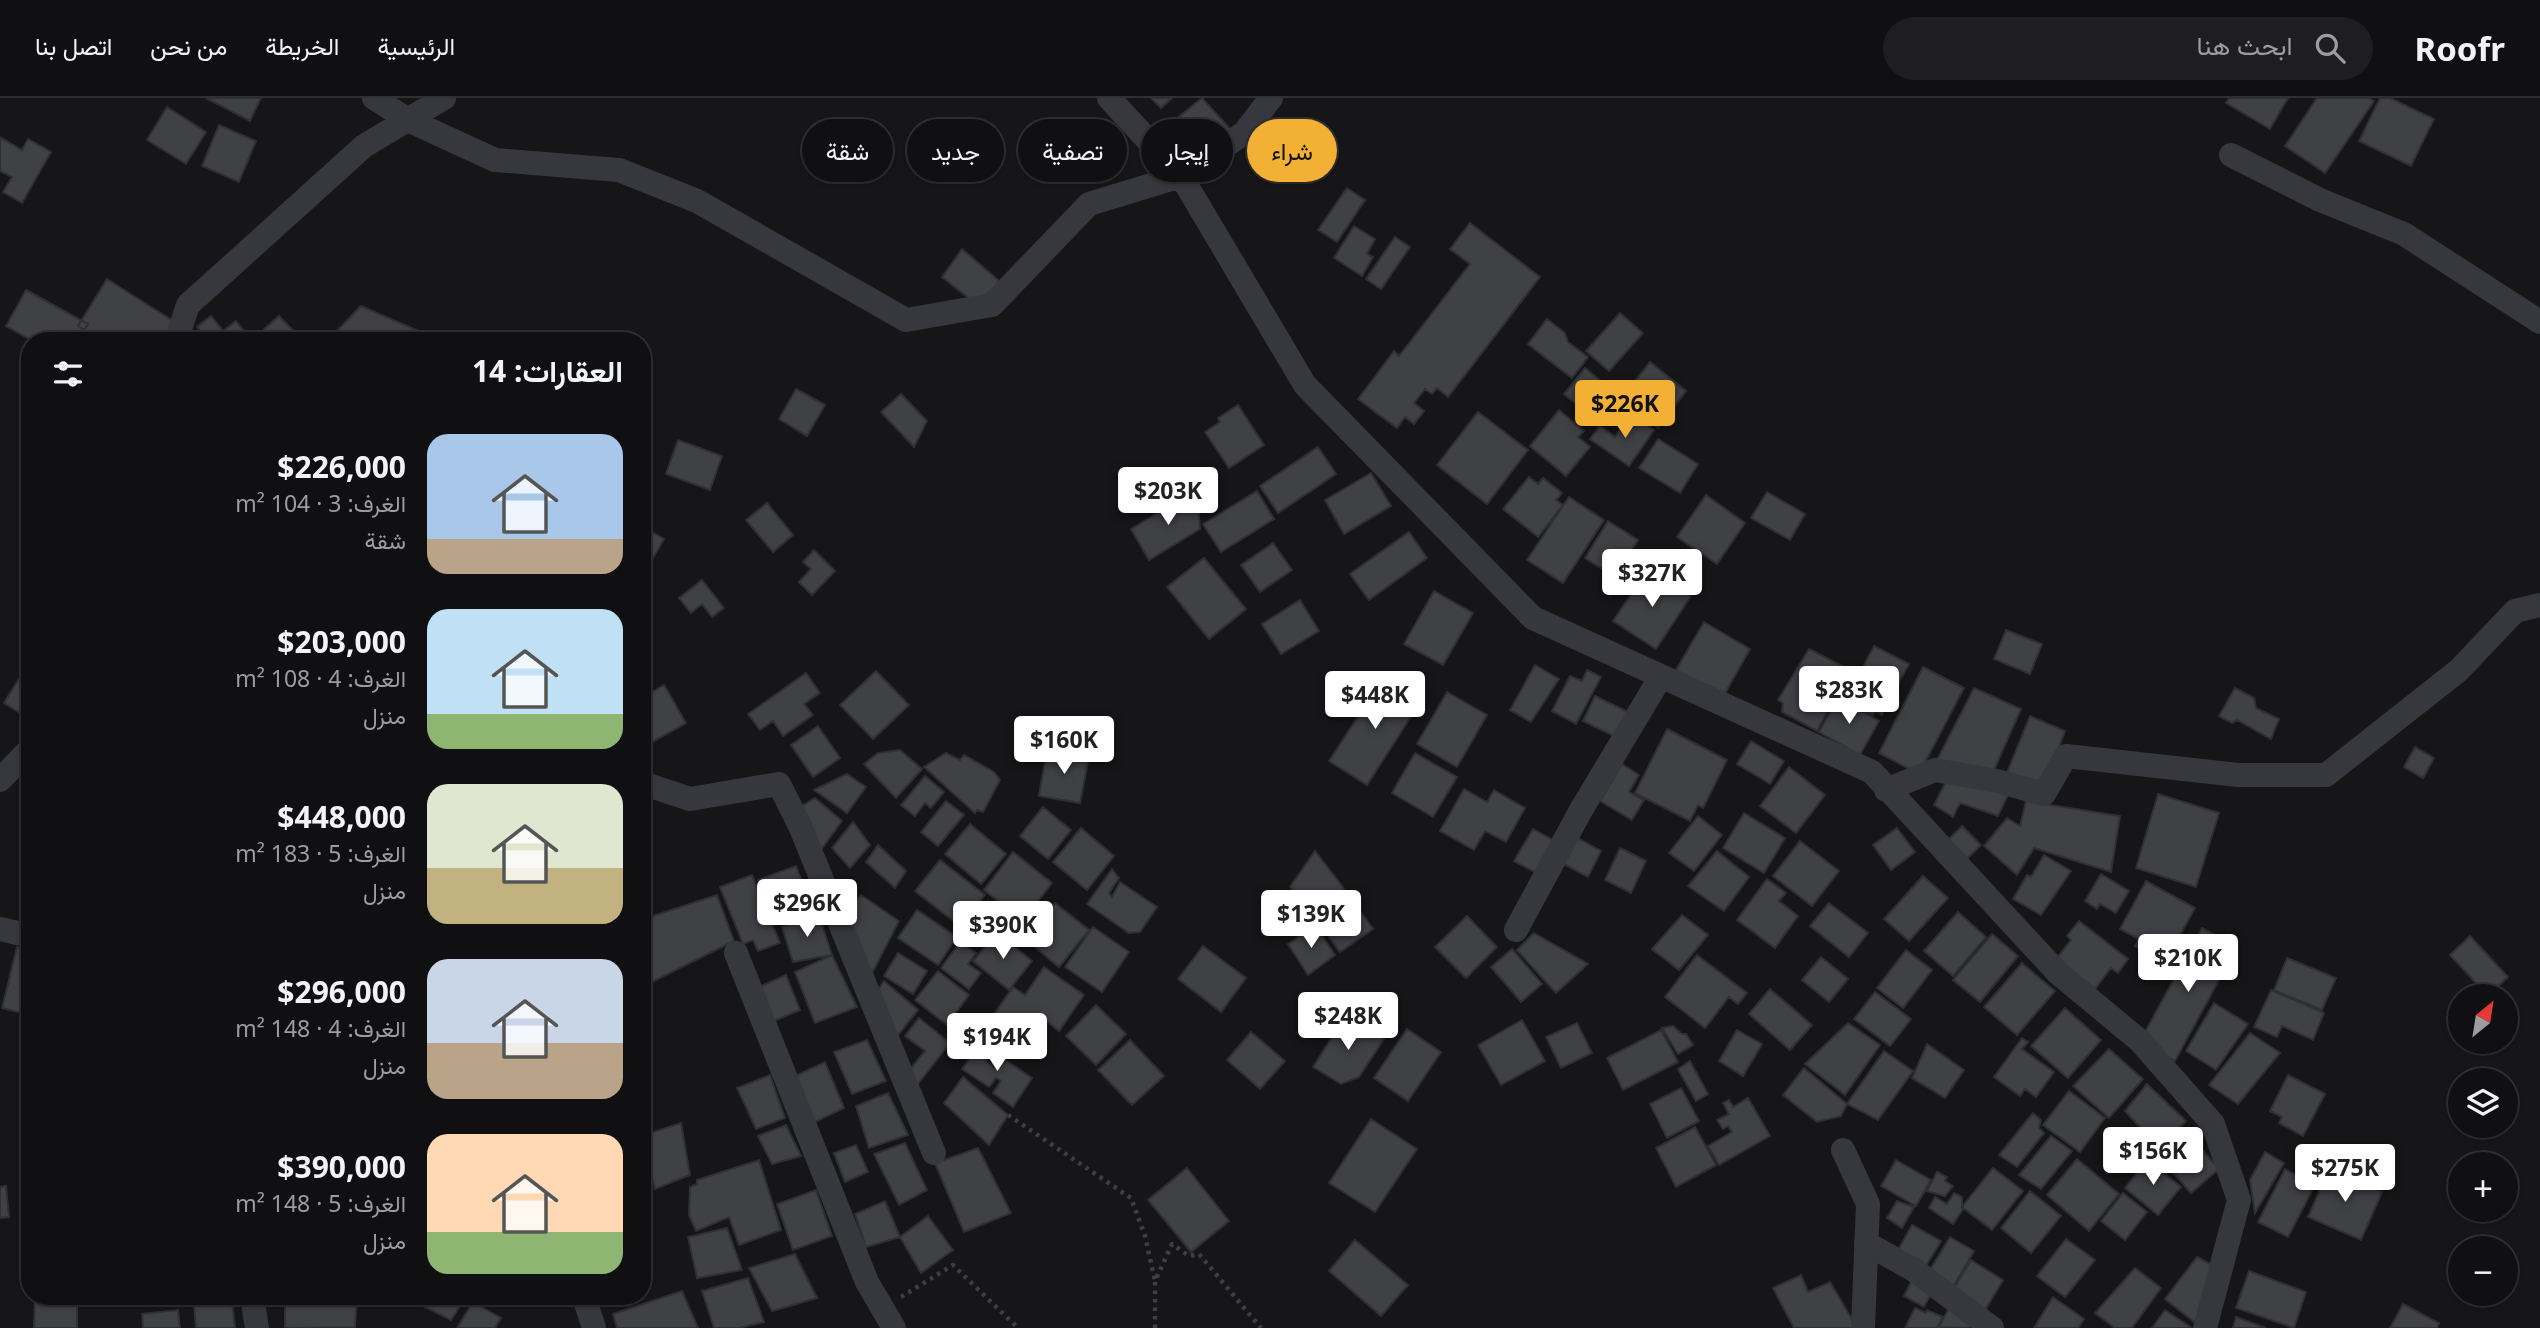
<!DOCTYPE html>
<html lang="ar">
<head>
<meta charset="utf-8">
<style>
  body { margin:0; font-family:"Noto Sans",Vazirmatn,sans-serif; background:#1e1e20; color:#f1f3f6; direction:rtl; height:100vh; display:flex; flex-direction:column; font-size:26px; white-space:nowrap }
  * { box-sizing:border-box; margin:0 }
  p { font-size:23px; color:#9c9d9f }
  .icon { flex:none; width:38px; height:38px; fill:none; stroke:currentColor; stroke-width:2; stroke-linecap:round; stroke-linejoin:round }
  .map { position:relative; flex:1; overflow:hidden; direction:ltr }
  .sheet { position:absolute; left:21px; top:234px; width:630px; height:973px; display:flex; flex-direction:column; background:#101012; border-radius:28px; box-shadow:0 2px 5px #0004,0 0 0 2px #303032; direction:rtl }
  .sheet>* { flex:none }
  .top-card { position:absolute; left:672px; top:21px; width:665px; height:63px; direction:rtl; display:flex; gap:14px }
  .needle { width:46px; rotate:30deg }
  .tools { position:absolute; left:2448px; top:886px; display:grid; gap:14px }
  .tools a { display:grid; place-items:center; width:70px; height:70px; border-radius:50%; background:#101012; box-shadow:0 2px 5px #0004,0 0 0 2px #303032; font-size:35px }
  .price { position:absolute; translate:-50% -60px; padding:0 16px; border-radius:7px; background:#fff; color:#222; font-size:23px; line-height:46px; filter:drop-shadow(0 2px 4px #0008) }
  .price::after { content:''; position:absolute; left:50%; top:42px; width:21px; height:16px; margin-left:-10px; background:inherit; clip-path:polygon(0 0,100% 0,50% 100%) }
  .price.selected { background:#f2b134; color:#111 }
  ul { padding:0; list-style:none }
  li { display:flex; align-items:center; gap:21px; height:175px; padding:0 28px }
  li span { display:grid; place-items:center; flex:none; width:196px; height:140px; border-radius:21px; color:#555 }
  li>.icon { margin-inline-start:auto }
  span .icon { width:84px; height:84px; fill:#fffc; stroke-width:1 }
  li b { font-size:30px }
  h2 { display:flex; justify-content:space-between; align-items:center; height:84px; padding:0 28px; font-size:30px }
  .chip { padding:0 24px; border-radius:32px; background:#101012; box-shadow:0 2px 5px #0004,0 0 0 2px #303032; font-size:24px; line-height:63px }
  .chip.selected { background:#f2b134; color:#111 }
  header { display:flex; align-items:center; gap:42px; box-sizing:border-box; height:98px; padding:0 35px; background:#101012; border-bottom:2px solid #303032 }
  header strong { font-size:33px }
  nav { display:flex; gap:38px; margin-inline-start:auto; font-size:24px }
  .search { width:490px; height:63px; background:#1e1e20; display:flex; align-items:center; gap:18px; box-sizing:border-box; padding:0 24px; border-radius:38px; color:#9c9d9f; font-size:26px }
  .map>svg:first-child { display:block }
  .building { fill:#404145; stroke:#303034; stroke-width:2 }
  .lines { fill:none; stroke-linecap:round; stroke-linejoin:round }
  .path { stroke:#3d3f44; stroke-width:4.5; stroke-dasharray:3.5 5; stroke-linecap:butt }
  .street { stroke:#37383d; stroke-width:24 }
</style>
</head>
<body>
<header>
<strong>Roofr</strong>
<div class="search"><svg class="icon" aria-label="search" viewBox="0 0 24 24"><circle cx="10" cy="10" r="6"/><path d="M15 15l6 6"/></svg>ابحث هنا</div>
<nav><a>الرئيسية</a><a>الخريطة</a><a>من نحن</a><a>اتصل بنا</a></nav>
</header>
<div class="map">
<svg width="2540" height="1230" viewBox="0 0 2540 1230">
  <rect width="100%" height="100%" fill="#161618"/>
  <path class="building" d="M206 0H261L250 23Z
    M1151 0H1172L1161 10Z
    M1202 0 1231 32 1197 60 1170 26Z
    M2229 0H2288L2270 31 2226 5Z
    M2317 0H2369L2374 3 2325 75 2285 48Z
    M2380 0H2390L2434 21 2411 68 2359 43Z
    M167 9 206 34 186 66 147 42Z
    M219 27 256 43 239 84 202 68Z
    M0 39 22 52 28 41 51 54 22 105 3 94 12 79 0 73Z
    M1347 90 1365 102 1337 144 1318 132Z
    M1470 125 1540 179 1448 299 1437 290 1432 296 1425 291 1414 305 1424 313 1414 326 1405 319 1397 330 1358 301 1394 253 1399 258 1470 166 1450 151Z
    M1354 128 1375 141 1367 156 1373 159 1362 178 1334 160Z
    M1395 139 1410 149 1381 191 1366 181Z
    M962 151 1004 187 990 203 971 202 942 179Z
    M107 181 200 240 198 243H103L78 228Z
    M26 192 88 226 78 243H33L6 228Z
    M361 208 421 234 417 243H341L331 239Z
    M1620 215 1643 235 1609 273 1586 253Z
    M211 218 223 233 236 223 245 234 233 243H209L197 229Z
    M279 218 303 243H251Z
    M1547 221 1565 235 1568 244 1588 259 1572 280 1528 246Z
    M1650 264 1686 293 1658 330 1621 301Z
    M1585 270 1618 297 1597 323 1564 296Z
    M796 291 825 307 807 338 779 321Z
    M901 296 927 323 914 349 881 314Z
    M1238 307 1264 347 1229 370 1205 334 1220 324 1218 320Z
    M1559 312 1584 333 1578 339 1590 349 1566 378 1530 348Z
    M1478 314 1528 352 1487 406 1437 367Z
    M1631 316 1654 332 1629 368 1590 341 1600 328 1615 339Z
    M1658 341 1698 366 1680 395 1639 370Z
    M678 342 722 358 710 392 666 376Z
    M1318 349 1336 376 1278 415 1260 388Z
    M1371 375 1391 408 1344 436 1325 402Z
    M1529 379 1538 386 1543 380 1562 395 1556 402 1563 407 1538 439 1503 411Z
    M1257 393 1274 421 1221 454 1203 426Z
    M1767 394 1805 416 1790 442 1751 420Z
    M1189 396 1198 405 1200 431 1149 462 1131 431Z
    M1706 397 1745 425 1717 466 1677 439Z
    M1569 399 1604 422 1563 485 1527 462Z
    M767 405 793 437 773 454 746 422Z
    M1608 423 1638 442 1615 479 1585 460Z
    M642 428 664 441 642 479Z
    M1409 434 1427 460 1369 502 1350 476Z
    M1273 445 1292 472 1260 494 1241 467Z
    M814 452 835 473 812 497 799 484 811 471 803 464Z
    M1204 460 1246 511 1209 541 1167 489Z
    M1649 470 1691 498 1656 551 1613 523Z
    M702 482 724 510 712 519 702 506 691 515 679 500Z
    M1434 493 1473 515 1443 567 1404 546Z
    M1300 502 1319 533 1281 556 1262 526Z
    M1704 524 1750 551 1723 599 1676 572Z
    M2006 532 2042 546 2030 576 1994 561Z
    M1874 548 1909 566 1882 617 1875 613 1873 617 1845 602Z
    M1809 551 1844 569 1839 579 1844 582 1817 633 1782 614 1783 605 1778 602Z
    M1535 567 1559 581 1531 624 1510 612Z
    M1923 569 1964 590 1919 676 1879 655Z
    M1587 572 1601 579 1576 626 1552 613 1570 578 1582 583Z
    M876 573 909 607 873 641 840 607Z
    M806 575 820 595 804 606 813 617 783 638 773 623 760 632 748 616Z
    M20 579 30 584V621L4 605Z
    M1384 579 1421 603 1367 687 1329 663Z
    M664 587 686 625 643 649 642 600Z
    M1974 590 2021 611 1991 679 1934 668Z
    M2235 590 2254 600 2256 610 2279 621 2271 641 2237 622 2232 625 2219 618Z
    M1447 594 1487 617 1457 669 1417 646Z
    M1840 596 1844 598 1842 602 1879 623 1860 657 1819 634Z
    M1595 598 1630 615 1618 640 1583 623Z
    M2030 618 2065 633 2048 680 2034 691 2004 682Z
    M818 628 840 660 813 679 791 647Z
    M1667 631 1727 662 1703 710 1698 707 1690 723 1635 695Z
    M1751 643 1784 663 1770 686 1737 666Z
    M2415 649 2434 660 2423 680 2404 669Z
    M1047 651 1089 658 1080 705 1039 698Z
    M900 652 922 671 896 700 864 666 878 655Z
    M946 655 960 662 964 657 994 674 1000 682 983 714 977 712 975 715 924 669Z
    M1415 655 1457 679 1433 719 1392 695Z
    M1622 666 1639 677 1629 694 1644 702 1632 722 1600 703Z
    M1789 669 1825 697 1796 735 1760 708Z
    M847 676 866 689 847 715 814 692Z
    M1950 676 2008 697 1998 718 1960 705 1953 719 1934 707Z
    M925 678 944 694 931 710 925 705 915 718 901 707Z
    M1464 691 1487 704 1494 692 1525 710 1506 744 1485 733 1474 752 1440 733Z
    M2158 696 2219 715 2196 789 2136 770Z
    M815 700 842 723 818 756 800 709Z
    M946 703 964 717 938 748 921 734Z
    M2026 703 2120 718 2111 774 2034 750 2017 777 1984 748 2007 720 2020 728Z
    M1043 709 1071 732 1048 761 1020 738Z
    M1744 715 1785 740 1764 775 1723 750Z
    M1698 718 1722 737 1694 773 1669 755Z
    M853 724 870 747 850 770 832 750Z
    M970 726 1006 756 981 786 945 756Z
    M1962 728 1981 747 1967 761 1948 742Z
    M1081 730 1114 758 1087 792 1053 764Z
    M1897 730 1915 754 1891 772 1873 747Z
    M1533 731 1558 745 1540 777 1514 763Z
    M1576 739 1601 753 1588 779 1562 765Z
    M1800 743 1839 773 1812 808 1773 778Z
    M642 747 648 765 642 767Z
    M878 747 906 773 895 790 866 764Z
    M1620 750 1646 763 1631 795 1605 782Z
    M1315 753 1346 793 1315 820 1290 789Z
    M1717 753 1749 779 1724 813 1688 788Z
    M1013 754 1052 785 1023 823 984 792Z
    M2044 757 2071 773 2041 817 2013 801 2027 777 2031 779Z
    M940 762 985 797 960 828 915 793Z
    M796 768 812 810 774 824 758 782Z
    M1112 771 1119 780 1109 795 1112 799 1120 784 1157 809 1140 834 1129 835 1087 806Z
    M2101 776 2129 793 2116 815 2100 806 2097 811 2085 803Z
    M752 777 780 845 758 853 753 842 743 846 720 789Z
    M1923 778 1948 800 1909 843 1884 821Z
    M1767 781 1786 795 1779 803 1798 818 1775 850 1737 822Z
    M2146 783 2195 810 2174 848 2161 840 2152 857 2135 848 2139 841 2120 831Z
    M717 797 734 843 642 889V826L650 819Z
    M861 797 899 823 872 875 842 818Z
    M1353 803 1373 831 1340 854 1322 829Z
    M1055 805 1089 832 1059 869 1025 841Z
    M1829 805 1868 835 1849 859 1810 828Z
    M917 812 957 839 938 867 898 840Z
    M1958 814 1986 839 1953 878 1924 853Z
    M818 815 832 857 793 864 782 829Z
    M1682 817 1708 837 1679 872 1652 851Z
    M1467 818 1497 849 1466 880 1435 849Z
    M2079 823 2128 861 2118 875 2111 870 2095 891 2056 861 2071 842 2067 838Z
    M1315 827 1335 857 1308 877 1288 846Z
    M1093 829 1129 854 1102 894 1065 869Z
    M2202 830 2237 849 2175 963 2140 943Z
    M997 834 1032 863 1009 892 973 863Z
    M1534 835 1588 866 1556 895 1517 852Z
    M1992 836 2018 858 1980 904 1953 882Z
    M2470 838 2508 879 2488 898 2450 857Z
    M960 844 976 855 968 866 981 875 969 891 941 870Z
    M1203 848 1246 880 1221 914 1178 881Z
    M17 849 30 852V917L2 910Z
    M1512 851 1542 886 1521 904 1491 869Z
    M1906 852 1932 872 1903 910 1877 890Z
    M898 855 927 873 913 896 884 878Z
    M832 857 857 909 815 925 795 874Z
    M1697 857 1747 895 1738 906 1729 899 1705 930 1665 899Z
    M1821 859 1848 881 1829 904 1802 882Z
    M2287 860 2336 880 2322 912 2274 892Z
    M2022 865 2055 893 2017 937 1984 909Z
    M1044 869 1084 897 1059 933 1046 923 1033 941 995 915 1013 889 1025 897Z
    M938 873 969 897 947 927 915 902Z
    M786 877 800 912 774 923 759 889Z
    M884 883 918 912 894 942 874 897Z
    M1770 891 1812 927 1790 952 1749 916Z
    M2271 892 2324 915 2313 942 2282 928 2277 939 2254 929Z
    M1875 894 1911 921 1890 948 1854 921Z
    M2214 905 2248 926 2216 972 2186 953Z
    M1096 907 1126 936 1096 967 1066 938Z
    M2065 910 2101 942 2068 980 2031 948Z
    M1346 917 1384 941 1359 979 1341 986 1313 969Z
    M919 920 950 945 914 991 906 976 925 953 905 938Z
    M1522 922 1545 963 1501 987 1478 947Z
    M1577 925 1592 955 1561 970 1546 939Z
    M1848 925 1880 947 1845 997 1805 966Z
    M1673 928 1682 936H1686L1693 947 1678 956 1662 930Z
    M1407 931 1441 954 1408 1003 1374 980Z
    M1661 932 1678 964 1623 992 1607 960Z
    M1737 932 1762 946 1743 978 1719 963Z
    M1251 934 1285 963 1260 991 1227 962Z
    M2250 935 2280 955 2238 1006 2209 987Z
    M984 939 996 948 986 963 994 969 1001 959 1032 980 1013 1009 993 995 1001 983 996 980 989 989 962 971Z
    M2022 940 2028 944 2022 951 2054 974 2036 999 2025 991 2020 998 1994 979Z
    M867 942 886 983 852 996 834 954Z
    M1130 942 1164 978 1132 1007 1098 972Z
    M1927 946 1964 972 1945 1000 1912 980Z
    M2109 951 2143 981 2109 1020 2073 988Z
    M1884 953 1913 973 1878 1022 1847 1006Z
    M1690 963 1708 996 1696 1003 1678 971Z
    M825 964 844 1010 813 1025 793 979Z
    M1804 970 1847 1006 1841 1018 1817 1024 1783 997Z
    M770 977 785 1020 756 1031 737 990Z
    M2288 977 2325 996 2303 1038 2279 1025 2282 1019 2270 1013Z
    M963 979 1008 1017 989 1047 944 1005Z
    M2147 986 2186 1023 2159 1050 2125 1013Z
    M1681 990 1699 1023 1667 1040 1650 1006Z
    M2069 993 2105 1020 2080 1054 2043 1027Z
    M888 995 908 1037 869 1050 856 1008Z
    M1748 1000 1770 1038 1719 1067 1708 1048 1732 1034 1728 1028 1723 1031 1717 1022 1729 1016 1723 1005 1729 1002 1733 1009Z
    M2033 1015 2041 1022 2039 1030 2044 1035 2017 1069 1999 1057Z
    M1371 1021 1417 1051 1375 1114 1329 1085Z
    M681 1025 690 1077 655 1091 642 1038Z
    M786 1027 801 1058 772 1066 758 1038Z
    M1695 1029 1716 1067 1676 1089 1656 1050Z
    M2051 1038 2072 1053 2041 1091 2019 1077Z
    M2190 1038 2219 1071 2191 1095 2163 1063Z
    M905 1045 927 1092 899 1107 874 1056Z
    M856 1047 868 1074 845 1084 834 1055Z
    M978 1050 1011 1115 964 1134 935 1065Z
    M2265 1054 2284 1065 2255 1115 2250 1082Z
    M2077 1061 2119 1096 2089 1133 2047 1097Z
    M759 1062 781 1132 739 1147 729 1119 696 1133 689 1117 690 1089 697 1086V1082Z
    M1896 1062 1931 1082 1916 1108 1881 1088Z
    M2147 1062 2181 1089 2158 1117 2125 1090Z
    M1187 1070 1229 1123 1191 1154 1148 1102Z
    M1993 1070 2023 1093 1992 1132 1962 1109Z
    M2285 1071 2315 1087 2288 1139 2258 1124Z
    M2329 1071 2382 1094 2361 1142 2308 1119Z
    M1937 1074 1947 1079 1945 1083 1953 1088 1945 1098 1927 1093Z
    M6 1088 9 1119 0 1120V1089Z
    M816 1092 832 1138 793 1152 777 1106Z
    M2030 1093 2061 1118 2031 1155 2001 1130Z
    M1954 1095 1962 1099V1113L1953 1126 1929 1110 1935 1099 1947 1106Z
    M2123 1095 2147 1114 2125 1142 2101 1123Z
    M885 1103 900 1139 866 1149 855 1116Z
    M1897 1103 1914 1109 1902 1130 1887 1120Z
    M928 1118 953 1152 921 1175 900 1139Z
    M1912 1127 1941 1143 1926 1168 1898 1152Z
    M727 1130 742 1172 697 1180 688 1139Z
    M1950 1139 1974 1153 1953 1189 1928 1175Z
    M2066 1141 2095 1162 2065 1199 2037 1178Z
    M1355 1142 1408 1187 1381 1218 1329 1173Z
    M795 1156 817 1200 772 1213 749 1170Z
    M2197 1159 2212 1167 2198 1227 2165 1201Z
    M1971 1162 2003 1182 1985 1212 1953 1192Z
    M2135 1170 2161 1190 2132 1230H2115L2095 1215Z
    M2249 1173 2306 1194 2294 1230 2236 1210Z
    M1801 1177 1808 1194 1830 1184 1857 1230H1794L1773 1190Z
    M748 1180 764 1224 739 1230H714L702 1193Z
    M1912 1182 1932 1194 1924 1209 1904 1198Z
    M682 1193 698 1230H617L613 1216Z
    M35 1199H77V1230H34Z
    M285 1199H357L355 1229 285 1230Z
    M430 1199H466L451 1222 423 1208Z
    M497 1199H517L507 1207Z
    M2053 1199 2084 1221 2078 1230H2034Z
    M232 1204 235 1230H196L194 1208Z
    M473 1204 501 1220 495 1230H457Z
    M2403 1206 2439 1225 2437 1230H2390Z
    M1950 1208 1974 1221 1969 1230 1939 1229Z
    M1915 1210 1926 1215 1927 1212 1943 1219 1937 1230H1905Z
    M178 1212 180 1230H143L142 1216Z
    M2165 1212 2192 1230H2152Z
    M2236 1219 2266 1230H2233Z"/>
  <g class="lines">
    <path class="path" d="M1008 1017 1131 1100 1145 1138 1155 1183
      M901 1199 953 1167 1018 1230
      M1155 1230V1183L1172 1146 1189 1158 1199 1156 1261 1230"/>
    <path class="street" d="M374 0 408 22 495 62 619 72 697 103 906 222 992 207 1089 106 1181 78 1244 35 1271 0
      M1109 0 1181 78 1305 287 1533 520 1872 674 2058 875 2140 943 2213 1026 2239 1102 2205 1230
      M2231 57 2320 102 2404 136 2540 224
      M176 243 188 207 364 48 444 0
      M0 682 30 651
      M642 685 690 701 779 686 800 728 934 1055
      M1886 692 1935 672 1997 683 2044 696 2066 658 2238 677H2326L2459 572 2515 513 2540 507
      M0 831 30 838
      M1516 832 1581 712 1660 580
      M736 855 867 1184 894 1230
      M1843 1052 1868 1106 1863 1230
      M1866 1145 1914 1172 1992 1230
      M252 1199 257 1230
      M584 1199 594 1230"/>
  </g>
</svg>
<div class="tools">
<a><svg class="needle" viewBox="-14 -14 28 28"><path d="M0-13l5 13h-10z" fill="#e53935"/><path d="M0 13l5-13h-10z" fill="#9c9d9f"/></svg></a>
<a><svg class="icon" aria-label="layers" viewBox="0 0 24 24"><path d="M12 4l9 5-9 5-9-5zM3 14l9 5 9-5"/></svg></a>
<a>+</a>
<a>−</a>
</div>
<b class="price selected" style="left:1625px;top:342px">$226K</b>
<b class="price" style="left:1168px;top:429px">$203K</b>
<b class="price" style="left:1652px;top:511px">$327K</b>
<b class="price" style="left:1849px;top:628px">$283K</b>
<b class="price" style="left:1375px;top:633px">$448K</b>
<b class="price" style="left:1064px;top:678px">$160K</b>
<b class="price" style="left:807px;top:841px">$296K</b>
<b class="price" style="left:1311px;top:852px">$139K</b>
<b class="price" style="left:1003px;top:863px">$390K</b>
<b class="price" style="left:2188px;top:896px">$210K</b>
<b class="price" style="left:1348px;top:954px">$248K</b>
<b class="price" style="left:997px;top:975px">$194K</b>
<b class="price" style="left:2153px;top:1089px">$156K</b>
<b class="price" style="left:2345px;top:1106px">$275K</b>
<div class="top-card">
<a class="chip selected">شراء</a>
<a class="chip">إيجار</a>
<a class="chip">تصفية</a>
<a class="chip">جديد</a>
<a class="chip">شقة</a>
</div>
<section class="sheet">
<h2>العقارات: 14<svg class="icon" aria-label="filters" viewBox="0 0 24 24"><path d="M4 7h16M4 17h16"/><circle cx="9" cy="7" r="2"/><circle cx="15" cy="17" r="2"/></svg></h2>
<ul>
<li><span style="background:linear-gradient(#a9c7e8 75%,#b9a48a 0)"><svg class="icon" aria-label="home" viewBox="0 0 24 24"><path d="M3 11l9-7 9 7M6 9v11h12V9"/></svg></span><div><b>$226,000</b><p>الغرف: 3 · 104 m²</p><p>شقة</p></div></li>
<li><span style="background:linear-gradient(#bfe0f5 75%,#8fb573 0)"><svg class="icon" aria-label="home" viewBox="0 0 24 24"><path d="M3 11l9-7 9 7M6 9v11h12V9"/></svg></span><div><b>$203,000</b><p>الغرف: 4 · 108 m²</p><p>منزل</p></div></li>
<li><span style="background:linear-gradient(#dfe7d0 60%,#c2b280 0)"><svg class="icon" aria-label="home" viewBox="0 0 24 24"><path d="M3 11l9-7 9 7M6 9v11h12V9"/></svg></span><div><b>$448,000</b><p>الغرف: 5 · 183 m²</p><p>منزل</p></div></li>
<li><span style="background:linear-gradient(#c9d6e8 60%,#b9a48a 0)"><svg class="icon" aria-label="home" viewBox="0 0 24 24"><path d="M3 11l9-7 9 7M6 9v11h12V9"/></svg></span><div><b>$296,000</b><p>الغرف: 4 · 148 m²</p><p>منزل</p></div></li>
<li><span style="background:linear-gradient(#ffd9b3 70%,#8fb573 0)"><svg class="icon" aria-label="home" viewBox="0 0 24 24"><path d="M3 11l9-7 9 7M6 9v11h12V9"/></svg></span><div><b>$390,000</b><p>الغرف: 5 · 148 m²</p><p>منزل</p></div></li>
</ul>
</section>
</div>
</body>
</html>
